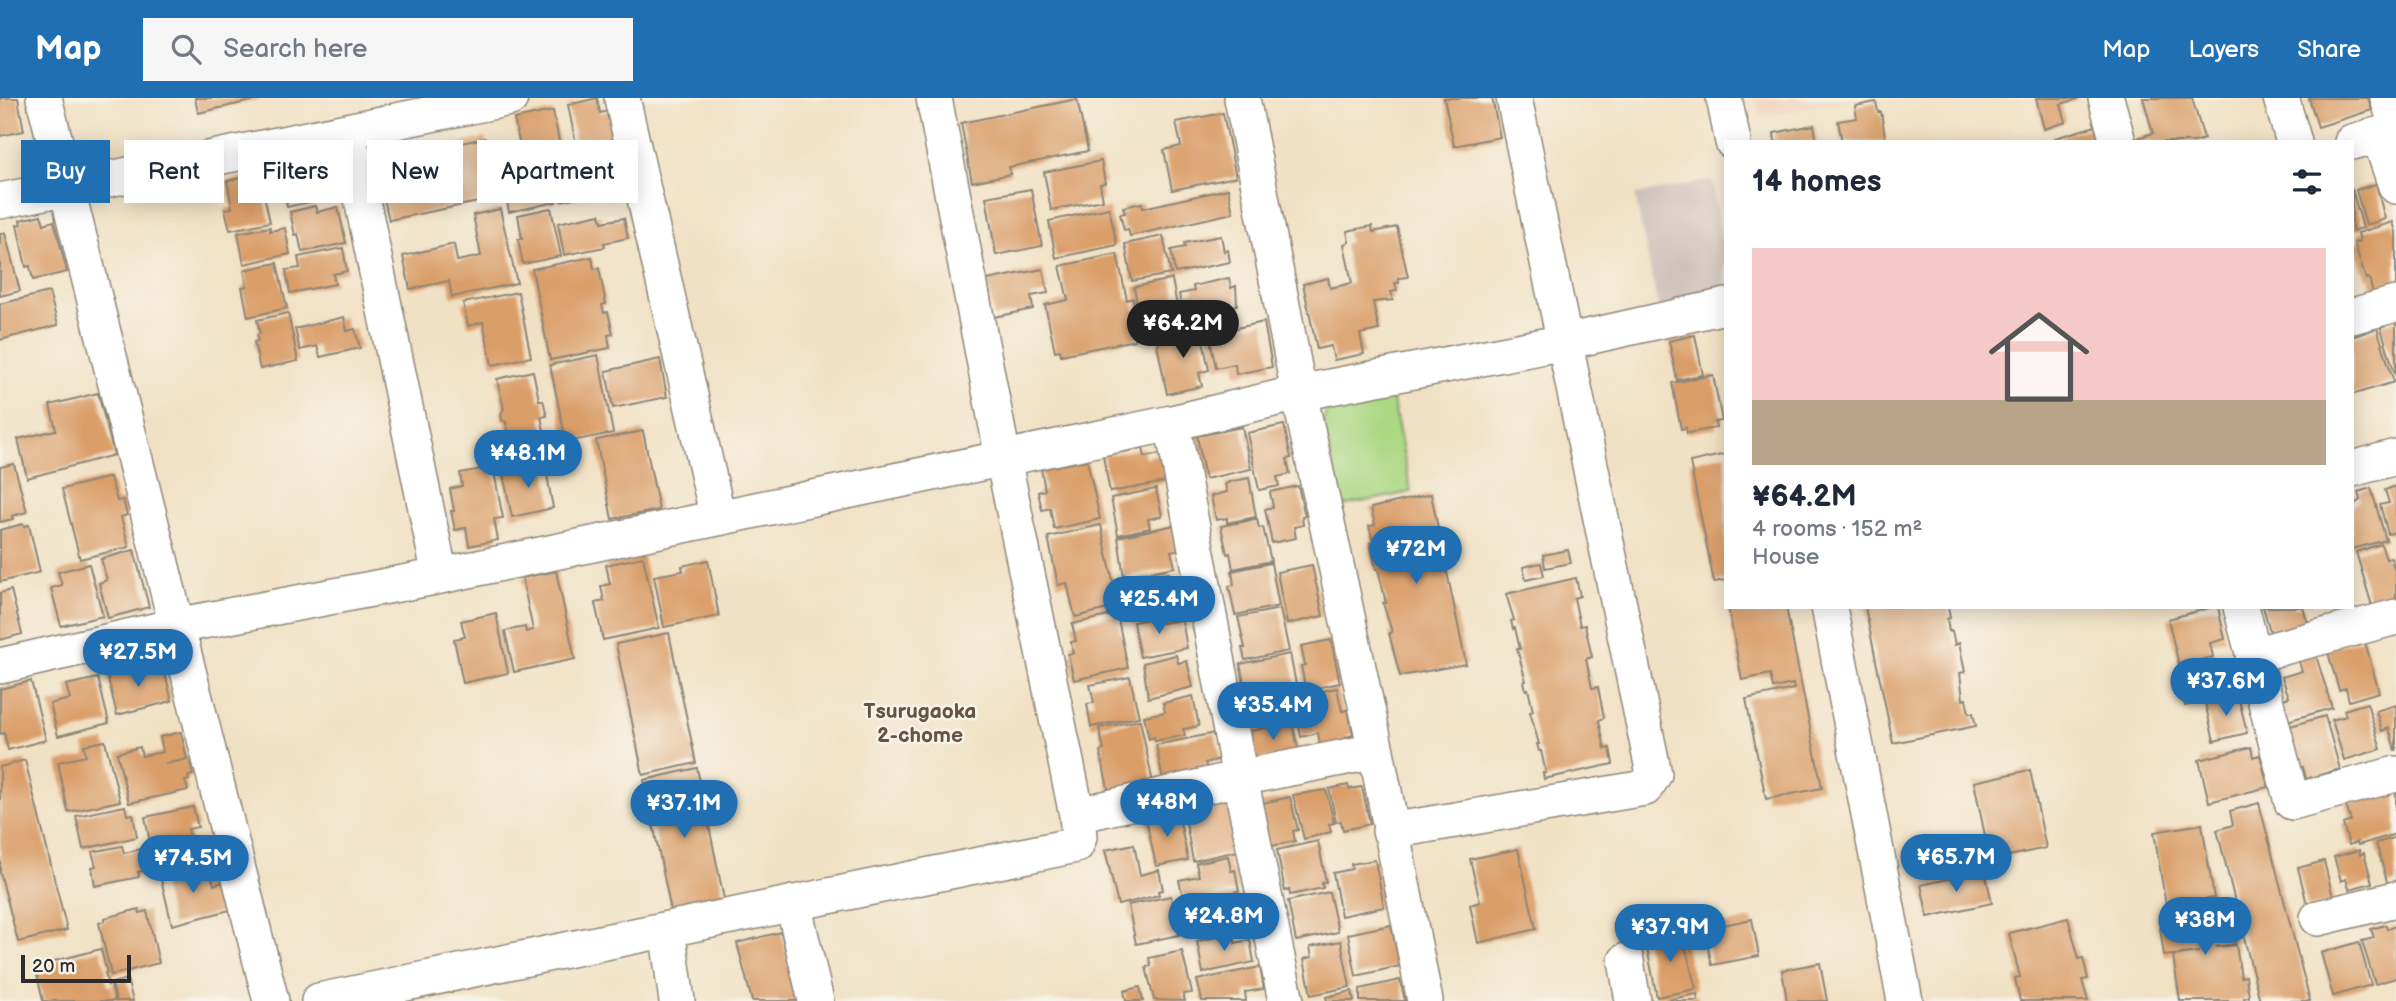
<!DOCTYPE html>
<html lang="en">
<head>
<meta charset="utf-8">
<style>
  body { margin:0; font-family:"Balsamiq Sans",sans-serif; background:#f6f6f7; color:#1f2937; height:100vh; display:flex; flex-direction:column; font-size:26px; white-space:nowrap }
  * { box-sizing:border-box; margin:0 }
  p { font-size:23px; color:#747a83 }
  .icon { flex:none; width:38px; height:38px; fill:none; stroke:currentColor; stroke-width:2; stroke-linecap:round; stroke-linejoin:round }
  .map { position:relative; flex:1; overflow:hidden }
  .drawer { position:absolute; left:1724px; top:42px; width:630px; height:469px; display:flex; flex-direction:column; background:#fff; border-radius:0px; box-shadow:0 4px 18px #0003 }
  .drawer>* { flex:none }
  .banner { position:absolute; left:21px; top:42px; width:665px; height:63px; display:flex; gap:14px }
  .scale { position:absolute; left:21px; bottom:18px; width:110px; box-sizing:border-box; padding-left:7px; border:4px solid #2b2b2b; border-top:0; font-size:19px; line-height:24px; white-space:nowrap; color:#2b2b2b; -webkit-text-stroke:5px #f7f3e8; paint-order:stroke }
  .price { position:absolute; translate:-50% -60px; padding:0 16px; border-radius:24px; background:#1f6fb2; color:#fff; font-size:23px; line-height:46px; filter:drop-shadow(0 2px 4px #0008) }
  .price::after { content:''; position:absolute; left:50%; top:42px; width:21px; height:16px; margin-left:-10px; background:inherit; clip-path:polygon(0 0,100% 0,50% 100%) }
  .price.on { background:#222; color:#fff }
  ul { padding:0; list-style:none }
  li { display:grid; align-content:center; gap:14px; height:371px; padding:0 28px }
  li+li { border-top:2px solid #e0e1e3 }
  li span { display:grid; place-items:center; height:217px; border-radius:0px; color:#555 }
  li>.icon { margin-inline-start:auto }
  span .icon { width:126px; height:126px; fill:#fffc; stroke-width:1 }
  li b { font-size:30px }
  h2 { display:flex; justify-content:space-between; align-items:center; height:84px; padding:0 28px; font-size:30px }
  .pill { padding:0 24px; border-radius:0px; background:#fff; box-shadow:0 4px 18px #0003; font-size:24px; line-height:63px }
  .pill.on { background:#1f6fb2; color:#fff }
  header { display:flex; align-items:center; gap:42px; box-sizing:border-box; height:98px; padding:0 35px; background:#1f6fb2; color:#fff }
  header strong { font-size:33px }
  nav { display:flex; gap:38px; margin-inline-start:auto; font-size:24px }
  .search { width:490px; height:63px; background:#f6f6f7; display:flex; align-items:center; gap:18px; box-sizing:border-box; padding:0 24px; border-radius:0px; color:#747a83; font-size:26px }
  .map>svg:first-child { display:block }
  .built { fill:#f2d4be }
  .industrial { fill:#cfc0ba }
  .green { fill:#acd884; stroke:#6c8258; stroke-width:2 }
  .building { fill:#da9e69 }
  .lines { fill:none; stroke-linecap:round; stroke-linejoin:round }
  .minor-casing { stroke:#8e8678; stroke-width:38 }
  .minor { stroke:#fff; stroke-width:35 }
  .labels { text-anchor:middle; stroke-width:5; stroke-linejoin:round; paint-order:stroke }
  .neighbourhood-label { font-size:21px; font-weight:bold; fill:#685341; stroke:#f7f3e8 }
</style>
</head>
<body>
<header>
<strong>Map</strong>
<div class="search"><svg class="icon" aria-label="search" viewBox="0 0 24 24"><circle cx="10" cy="10" r="6"/><path d="M15 15l6 6"/></svg>Search here</div>
<nav><a>Map</a><a>Layers</a><a>Share</a></nav>
</header>
<div class="map">
<svg width="2396" height="903" viewBox="0 0 2396 903">
  <rect width="100%" height="100%" fill="#f7f3e8"/>
  <filter id="ink" filterUnits="userSpaceOnUse"><feTurbulence type="fractalNoise" baseFrequency=".0143" numOctaves="2"/><feDisplacementMap in="SourceGraphic" scale="14" xChannelSelector="R" yChannelSelector="G"/><feConvolveMatrix kernelMatrix="1 2 1 2 8 2 1 2 1" color-interpolation-filters="sRGB"/></filter>
  <filter id="wash" filterUnits="userSpaceOnUse"><feTurbulence type="fractalNoise" baseFrequency=".00686" numOctaves="4" result="noise"/><feDisplacementMap in="SourceGraphic" scale="28" xChannelSelector="R" yChannelSelector="G"/><feGaussianBlur stdDeviation="1.57" result="paint"/><feColorMatrix in="noise" values="0 0 0 0 0 0 0 0 0 0 0 0 0 0 0 0 0 1.4 0 .05"/><feComposite in="paint" operator="in"/></filter>
  <g filter="url(#wash)">
    <rect width="100%" height="100%" fill="#f1e1c4"/>
    <path class="built" d="M1756 0H1859L1760 19Z"/>
    <path class="industrial" d="M1712 82 1725 166V193L1658 209 1635 97Z"/>
    <path class="green" d="M1392 298 1411 394 1341 408 1323 321 1330 310Z"/>
    <g id="blocks">
      <path class="building" d="M0 0H18L24 33 0 38Z
        M195 0H260V1L198 15Z
        M597 0 600 15 609 13 616 46 582 53 581 50 577 51 568 7Z
        M1444 0H1492L1500 39 1454 48Z
        M2036 0H2078V1L2061 6 2066 24 2044 31Z
        M2143 0H2192L2204 41 2195 44H2136L2135 41 2153 35Z
        M2309 0H2368L2372 12 2318 29Z
        M1077 1 1088 53 1009 69 1011 76 972 84 961 25Z
        M1876 4 1878 14H1881L1886 44H1842L1838 23 1857 20 1855 8Z
        M553 13 562 58 529 64 526 47 520 48 514 21Z
        M1223 15 1236 79 1172 92 1164 52 1181 48 1176 24Z
        M1814 27 1817 44H1775L1774 35Z
        M2099 27 2104 44H2056L2055 40Z
        M485 40 498 100 389 122 382 93 392 92 386 61Z
        M288 61 290 70 334 61 342 97 287 109 284 92 280 93 274 64Z
        M595 63 596 66 611 63V66L617 65 622 89 561 103 555 72Z
        M1101 63 1105 85 1100 86 1103 102 1051 112 1044 74Z
        M550 71 556 104 509 114 502 80Z
        M245 79 247 87 261 84 270 124 230 132 225 111 232 110 227 83Z
        M2376 86 2385 121 2366 127 2356 92Z
        M1031 91 1042 148 996 157 986 99Z
        M1228 91 1233 115 1130 138 1128 131 1124 132 1120 116 1125 115 1123 109 1142 105 1143 110Z
        M2352 91 2363 130 2352 133Z
        M315 108 317 114 338 109 346 145 302 154 298 136 295 137 290 114Z
        M551 110 561 158 523 166 518 141H522L518 117Z
        M1109 110 1117 147 1056 160 1049 123Z
        M500 111 517 185 452 199 449 183 410 191 403 158 454 146 457 163 481 158 473 117Z
        M600 116 602 124 624 120 628 140 604 145 605 149 564 157 558 125Z
        M41 117 44 126 54 123 67 174 33 182 30 168 26 169 17 127 21 126 20 122Z
        M2393 124 2396 134V192L2374 199 2369 180 2366 181 2354 145 2360 143 2358 135Z
        M1372 128 1373 134 1397 129 1408 179 1398 180 1399 185H1395L1397 193 1391 194 1393 202 1373 204 1379 232 1360 236 1364 256 1334 262 1331 248 1317 251 1303 186 1328 180 1330 190 1352 185 1344 146 1349 144 1347 133Z
        M270 129V133L285 130 290 156 244 166 238 135Z
        M5 135 20 193 0 198V136Z
        M1163 138 1171 176 1132 183 1125 146Z
        M1221 138 1224 153 1228 152 1230 164 1175 175 1171 152 1185 149 1184 145Z
        M343 150 347 173 333 176 335 186 290 195 286 172 300 170 298 159Z
        M1117 156 1127 202 1133 200 1140 239 1134 240 1135 242 1061 257 1060 252 1055 253 1045 207 1068 202 1060 168Z
        M592 159 594 171 599 170 606 206 602 207 604 215 608 214 613 236 608 237 610 250 550 262 532 171Z
        M277 165 287 210 248 219 242 189 247 188 244 172Z
        M1043 171 1048 195 1031 198 1033 211 994 219 987 182Z
        M1229 180 1231 190 1236 188 1237 207 1183 219 1179 196 1194 193 1193 188Z
        M1172 181 1179 219 1141 226 1134 189Z
        M49 194 58 227 0 242V206Z
        M518 194 531 259 492 267 483 224 468 228 463 205Z
        M288 215 298 263 260 271 254 244 258 243 257 237 260 236 257 222Z
        M344 219 347 233 355 231 360 250 320 259 317 248 300 252 295 231Z
        M2396 222V275L2395 276 2380 227Z
        M1264 224 1272 269 1236 276 1235 266 1216 270 1209 236Z
        M2377 230 2394 284 2352 297V239Z
        M1197 231 1198 234 1201 233 1209 272 1199 275 1202 288 1167 296 1157 246 1159 245 1158 239Z
        M1695 237 1703 277 1677 282 1669 243Z
        M598 257 613 335 566 344 550 267Z
        M660 261 667 299 613 310 606 273Z
        M533 273 539 302H543L547 318 541 319 545 337 510 344 506 324 502 322 501 315 504 311 497 281Z
        M1713 277 1722 323 1715 324 1716 330 1687 335 1686 330 1681 331 1672 285Z
        M98 295 114 357 27 380 18 341 56 332 50 307Z
        M1284 327 1291 360 1287 361 1290 376 1277 379 1279 388 1259 392 1247 335Z
        M1242 329 1251 371 1205 381 1197 338Z
        M643 333 659 412 612 421 596 342Z
        M1143 350 1145 359 1160 356 1165 384 1110 394 1103 358Z
        M1726 356V482L1714 484 1690 364Z
        M1087 362 1100 421 1054 431 1050 410 1042 412 1038 394 1045 392 1041 371Z
        M14 366 27 414 12 418 13 421 0 424V369Z
        M545 366 553 410 512 419 503 375Z
        M493 369 503 420 494 421 498 442 469 448 466 430 455 432 451 413H454L450 391 462 388 460 375Z
        M110 379 117 403 123 402 127 417 121 419 129 449 80 461 62 391Z
        M1249 380 1256 419 1227 425V420L1216 422 1211 398 1227 394 1225 387 1229 384Z
        M1298 388 1305 418 1302 419 1303 427 1294 429 1296 440 1272 445 1265 411 1273 409 1270 394Z
        M2396 388V434L2388 436 2380 407 2389 405 2385 392Z
        M2371 390 2386 442 2352 451V408L2360 402 2358 394Z
        M1156 391 1162 418 1148 421 1150 430 1118 437 1111 400Z
        M1431 396 1466 566 1400 578 1389 535 1392 534 1383 505H1386L1378 471H1376L1370 445 1373 444 1369 428 1375 427 1371 410Z
        M1257 421 1259 430 1263 429 1271 463 1233 471 1230 455 1227 456 1221 428Z
        M23 426 24 428 29 427 40 474 0 484V432Z
        M1101 427 1119 512 1109 515 1108 511 1075 519 1067 485 1058 487 1048 439Z
        M1175 427 1180 451 1171 453 1175 469 1124 479 1118 439Z
        M2381 446 2386 461 2391 460 2396 477V501L2372 508 2356 454Z
        M134 452 149 509 108 520 99 485 107 482 101 461Z
        M1568 452 1571 465 1545 470 1543 457Z
        M643 459 659 530 603 542 595 505 604 503 601 488 610 486 606 467Z
        M708 462 719 518 664 529 654 478 683 473 682 468Z
        M1271 465 1279 508 1235 517 1229 488 1234 487 1232 473Z
        M1541 465 1544 478 1526 482 1523 469Z
        M89 466 103 518 61 528 51 490 62 487 58 474Z
        M1312 467 1323 518 1287 526 1277 474Z
        M556 473 575 561 514 574 505 533 525 529 526 534 533 532 522 480Z
        M1169 475 1176 511 1126 521 1119 485Z
        M1576 480 1580 498 1574 500 1580 528 1585 527 1592 559 1586 561 1592 590 1598 589 1604 620 1599 622 1605 651 1610 650 1613 666 1544 681 1543 675H1546L1541 653H1539L1537 646H1539L1530 614 1533 613 1528 591 1526 592 1524 584 1526 583 1517 551H1520L1515 530 1513 531 1511 523 1514 522 1506 496Z
        M11 492 22 536 0 542V495Z
        M1728 509H1786L1822 690 1766 701 1746 601 1794 591 1793 586 1773 590 1770 576 1742 582Z
        M1865 509H1948L1950 520 1947 521 1949 534 1952 533 1955 547 1959 545 1965 574 1960 575 1963 602 1966 601 1969 615H1973L1976 628 1893 645Z
        M2213 509H2218L2225 541 2210 545 2213 559 2179 567 2168 521Z
        M2263 509H2303L2308 526 2271 536Z
        M1280 511 1289 553 1245 562 1242 550H1245L1238 519Z
        M496 515 508 575 463 585 454 541 465 539 461 523Z
        M1117 516 1128 570 1074 582 1068 556 1073 555 1071 544 1076 543 1072 526Z
        M1161 519 1162 525 1182 522 1187 550 1140 559 1133 524Z
        M669 535 696 665 643 677 616 546Z
        M2364 540 2379 594 2349 603 2346 590 2339 592 2327 551Z
        M1331 542 1340 585 1311 591 1310 587 1305 588 1301 568 1305 567 1301 548Z
        M2315 554 2332 610 2287 623 2280 602 2289 599 2282 579 2302 573 2298 560Z
        M1290 556 1298 596 1261 603 1258 587 1245 590 1240 566Z
        M1176 557 1178 565 1187 563 1193 589 1148 600 1143 565Z
        M2215 562 2218 574 2232 571 2238 595 2185 608 2180 588 2186 587 2182 570Z
        M147 566 149 575 164 572 172 603 117 617 107 576Z
        M1130 579 1139 619 1091 629 1087 606 1094 605 1090 587Z
        M98 580 109 625 58 638 50 606 70 601 66 587Z
        M31 583 46 642 8 652 4 635 1 636 0 632V591Z
        M1337 590 1342 613 1348 612 1353 637 1346 639 1347 646 1321 651 1318 635 1301 639 1294 603 1313 599 1312 595Z
        M2238 597 2247 635 2214 643 2205 605Z
        M1193 598 1199 628 1183 631 1185 637 1155 643 1154 639 1149 641 1144 618 1165 614 1163 605Z
        M2367 605 2381 651 2344 662 2332 622 2346 618 2344 612Z
        M2396 607V652H2395L2389 630 2382 633 2376 613Z
        M2325 618 2340 671 2306 681 2303 669 2298 670 2287 629Z
        M1140 622 1153 685 1109 695 1100 653 1104 652 1099 630Z
        M1292 624 1299 654 1254 663 1245 643 1252 642 1251 633Z
        M181 634 187 661 165 666 189 661 193 677 188 678 189 682 185 683 188 692 129 705 117 655 140 649 142 658 163 654 160 639Z
        M1215 635 1221 661 1205 665 1208 673 1163 682 1156 647Z
        M105 643 120 703 68 714 58 664 86 658 84 647Z
        M2251 649 2253 659 2260 657 2268 689 2209 704 2199 662Z
        M25 662 67 832 18 844 0 774V669Z
        M697 670 724 801 671 813 644 682Z
        M2030 672 2046 750 1990 762 1974 684Z
        M1348 687 1349 691 1362 689 1370 726 1343 732 1341 723 1336 724 1329 691Z
        M2396 689V736L2358 747 2357 744 2349 747 2343 726 2351 723 2345 705Z
        M1326 692 1334 725 1329 726 1331 734 1304 741 1293 697Z
        M1290 699 1298 732 1293 733 1295 743 1267 749 1258 706Z
        M1224 700 1233 705 1242 752 1193 763 1183 709Z
        M2259 705 2310 903H2260L2217 732 2233 727 2230 713Z
        M125 708 127 717 133 716 137 739 83 751 76 718Z
        M193 709 198 729 188 731 192 748 177 751 178 754 153 760 145 719Z
        M1178 714 1188 762 1156 768 1146 721Z
        M2202 726 2214 800 2166 808 2154 734Z
        M2396 739V785L2388 787 2376 745Z
        M1318 743 1326 784 1322 785 1323 790 1290 797 1289 792 1285 793 1277 752Z
        M1134 746 1140 777 1159 772 1163 792 1158 793 1159 797 1118 807 1105 752Z
        M122 748 124 755 141 751 145 772 138 774 139 779 95 788 92 769 96 768 92 754Z
        M1518 751 1536 831 1478 845 1470 807 1480 804 1470 761Z
        M2359 752 2360 757 2364 755 2372 785 2349 791 2346 781 2341 783 2334 759Z
        M1228 758 1231 773 1235 772 1239 793 1184 804 1179 782 1199 778 1196 765Z
        M1375 762 1384 809 1341 818 1333 775 1352 771 1351 766Z
        M2324 763 2334 803 2308 810 2298 770Z
        M204 766 206 773 210 772 214 787 223 784 230 812 172 827 160 777Z
        M1985 773 1992 805 1928 819 1921 787Z
        M1329 794 1338 834 1296 843 1288 803Z
        M1235 797 1241 827 1186 839 1180 809Z
        M1171 798 1179 837 1136 846 1128 807Z
        M139 811 140 815 147 813 159 865 111 877 99 825 105 823V820Z
        M2230 812 2235 846 2216 849 2236 847 2241 879 2246 878 2249 899 2244 900V903H2180L2173 858 2199 854 2164 858 2159 823Z
        M2068 820 2079 861 2083 860 2088 881 2082 882 2088 903H2020L2015 880 2020 879 2009 835Z
        M1752 821 1759 858 1712 867 1704 831Z
        M1391 827 1400 868 1356 878 1348 836Z
        M2386 827 2387 831 2396 828V880L2375 886 2362 843 2374 840 2371 831Z
        M1684 832 1687 847 1685 848 1696 891 1657 899 1645 840Z
        M781 834 798 903H752L737 845Z
        M1234 836 1235 845 1250 842 1254 864 1203 875 1197 843Z
        M1341 843 1350 889 1311 897 1304 861 1312 859 1310 849Z
        M2359 844 2371 887 2333 898 2321 855Z
        M101 851 107 875H105L108 888 111 887 115 903H43L35 868Z
        M1182 853 1192 895 1183 896 1185 903 1154 902 1146 869 1151 868 1149 860Z
        M1820 865 1827 903H1787L1782 872Z
        M1260 869 1264 891 1245 894 1246 903H1202L1197 882Z
        M127 881 133 903H116L112 885Z
        M1400 882 1405 903H1360V891Z
        M1140 889 1143 903H1126L1124 893Z
        M1352 893 1354 903H1327L1326 899Z
        M1697 896 1698 903H1666V902Z"/>
    </g>
  </g>
  <g filter="url(#ink)">
    <use href="#blocks" fill-opacity="0" stroke="#8e8678" stroke-width="2"/>
    <g class="lines">
      <g class="minor-casing">
        <path id="minor" d="M44 0 271 903
          M622 0 718 420
          M1242 0 1299 295 1376 653 1425 903
          M1724 0 1733 44
          M2106 0 2118 44
          M2281 0 2294 44
          M2388 0 2396 26
          M348 34 440 478
          M2379 37 2396 88
          M2352 44 2396 32
          M0 103 510 0
          M2352 218 2396 206
          M1172 325 1240 680 1286 903
          M2352 371 2396 359
          M1829 509 1905 903
          M2241 509 2292 704 2396 676
          M2253 557 2396 519
          M0 568 176 528 440 478 1172 325 1299 295 1565 244 1726 208
          M1077 717 1240 680 1376 653
          M1390 733 1645 690 1654 676 1514 0
          M793 805 816 903
          M2318 820 2396 801
          M667 831 677 903
          M1626 863 1633 903
          M319 903 1076 747 1079 739 1077 717 1003 360 934 0"/>
      </g>
      <use href="#minor" class="minor"/>
    </g>
  </g>
  <g class="labels">
    <g class="neighbourhood-label">
      <text x="920" y="620">Tsurugaoka<tspan x="920" dy="24">2-chome</tspan></text>
    </g>
  </g>
</svg>
<div class="scale">20 m</div>
<b class="price on" style="left:1183px;top:262px">¥64.2M</b>
<b class="price" style="left:528px;top:392px">¥48.1M</b>
<b class="price" style="left:1416px;top:488px">¥72M</b>
<b class="price" style="left:1159px;top:538px">¥25.4M</b>
<b class="price" style="left:138px;top:591px">¥27.5M</b>
<b class="price" style="left:2226px;top:620px">¥37.6M</b>
<b class="price" style="left:1273px;top:644px">¥35.4M</b>
<b class="price" style="left:1167px;top:741px">¥48M</b>
<b class="price" style="left:684px;top:742px">¥37.1M</b>
<b class="price" style="left:1956px;top:796px">¥65.7M</b>
<b class="price" style="left:193px;top:797px">¥74.5M</b>
<b class="price" style="left:1224px;top:855px">¥24.8M</b>
<b class="price" style="left:2205px;top:859px">¥38M</b>
<b class="price" style="left:1670px;top:866px">¥37.9M</b>
<div class="banner">
<a class="pill on">Buy</a>
<a class="pill">Rent</a>
<a class="pill">Filters</a>
<a class="pill">New</a>
<a class="pill">Apartment</a>
</div>
<section class="drawer">
<h2>14 homes<svg class="icon" aria-label="filters" viewBox="0 0 24 24"><path d="M4 7h16M4 17h16"/><circle cx="9" cy="7" r="2"/><circle cx="15" cy="17" r="2"/></svg></h2>
<ul>
<li><span style="background:linear-gradient(#f6c9c9 70%,#b9a48a 0)"><svg class="icon" aria-label="home" viewBox="0 0 24 24"><path d="M3 11l9-7 9 7M6 9v11h12V9"/></svg></span><div><b>¥64.2M</b><p>4 rooms · 152 m²</p><p>House</p></div></li>
</ul>
</section>
</div>
</body>
</html>
